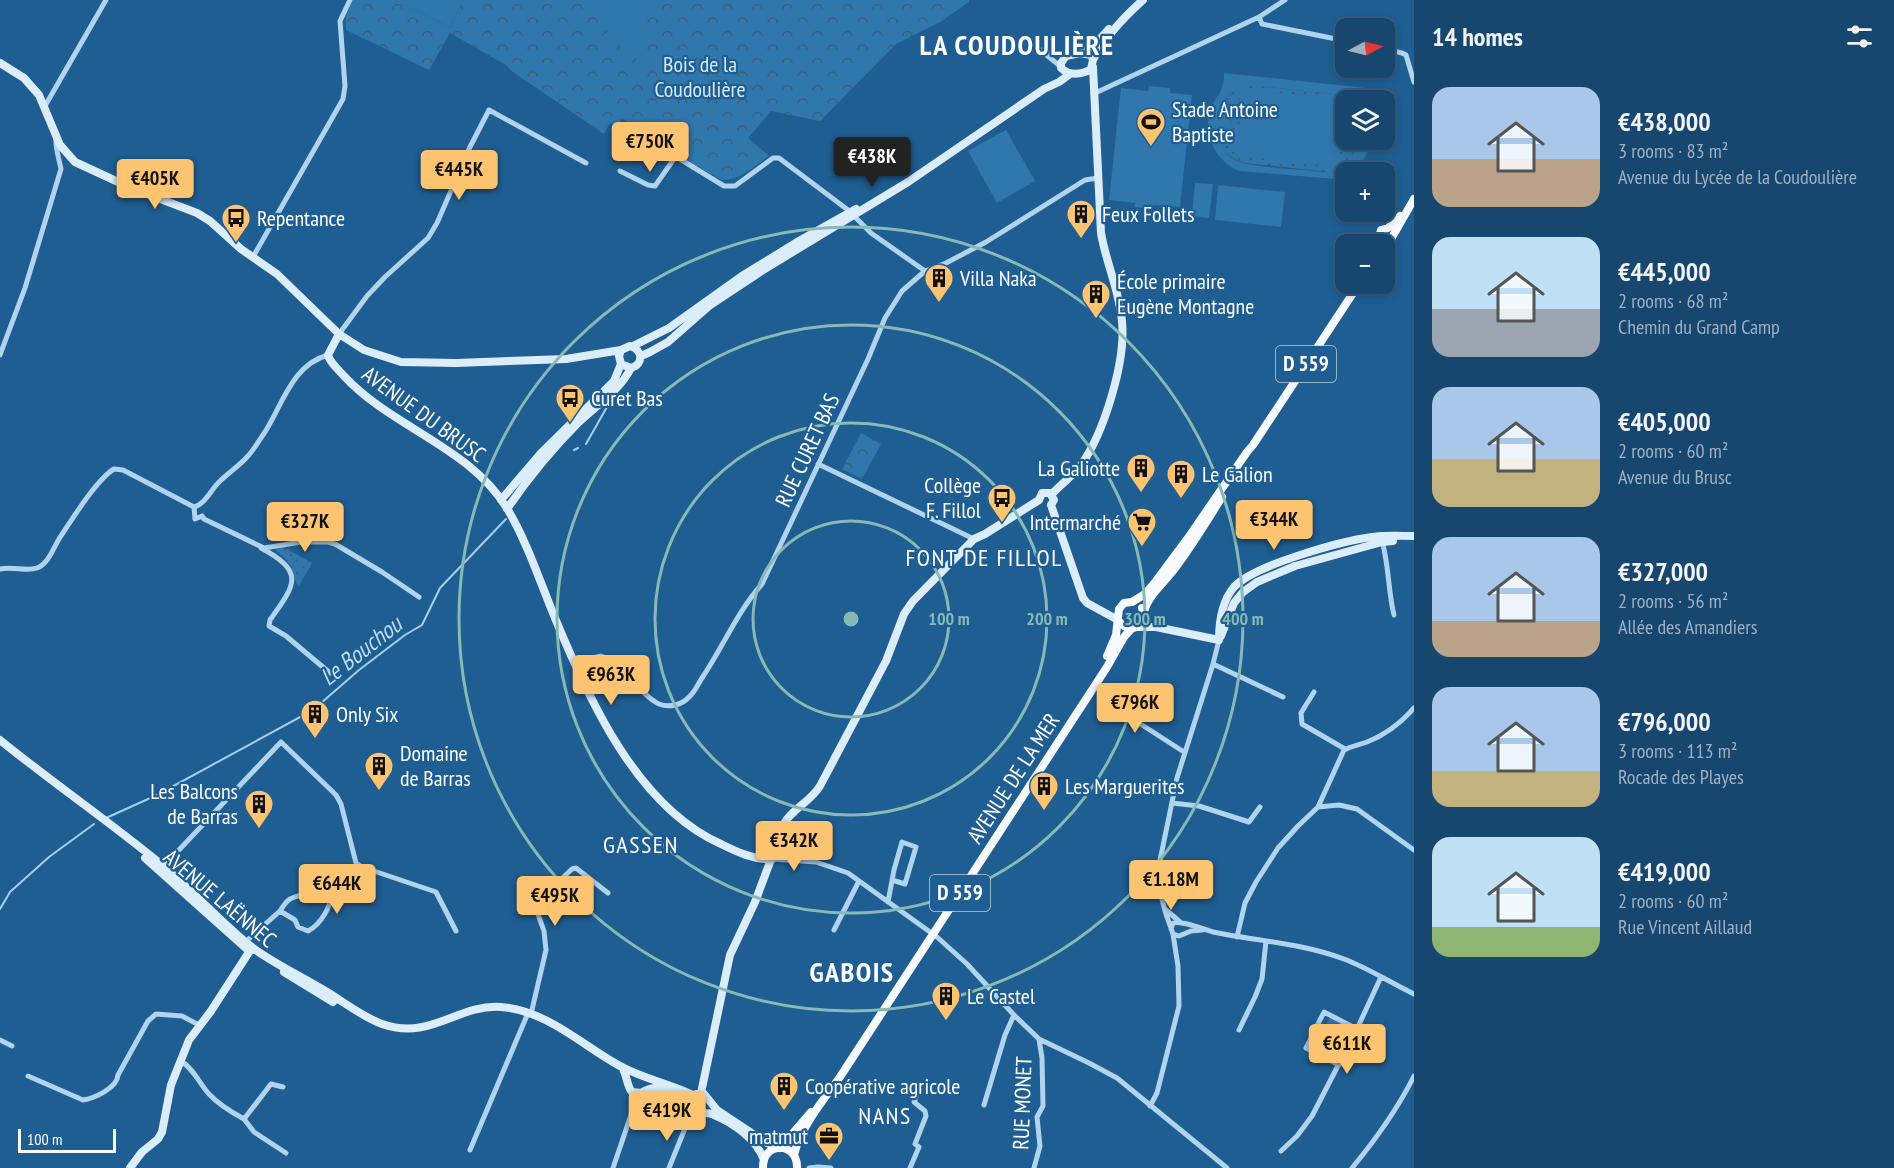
<!DOCTYPE html>
<html lang="en">
<head>
<meta charset="utf-8">
<style>
  body { margin:0; font-family:"PT Sans Narrow",sans-serif; background:#245076; color:#f1f3f6; height:100vh; display:flex; flex-direction:column; font-size:22px; white-space:nowrap }
  * { box-sizing:border-box; margin:0 }
  p { font-size:20px; color:#9eb1c2 }
  .icon { flex:none; width:33px; height:33px; fill:none; stroke:currentColor; stroke-width:2; stroke-linecap:round; stroke-linejoin:round }
  .map { position:relative; flex:1; overflow:hidden }
  .side { display:flex; flex-direction:column; background:#17466e; width:480px }
  .side>* { flex:none }
  .needle { width:39px; rotate:83deg }
  .controls { position:absolute; left:1335px; top:18px; display:grid; gap:12px }
  .controls a { display:grid; place-items:center; width:60px; height:60px; border-radius:12px; background:#17466e; box-shadow:0 3px 9px #0003,0 0 0 2px #365e81; font-size:30px }
  .scale { position:absolute; left:18px; bottom:15px; width:98px; box-sizing:border-box; padding-left:6px; border:3px solid #fff; border-top:0; font-size:16px; line-height:21px; white-space:nowrap; color:#fff; -webkit-text-stroke:4px #1f5e92; paint-order:stroke }
  .price { position:absolute; translate:-50% -51px; padding:0 14px; border-radius:6px; background:#fcc370; color:#111; font-size:20px; line-height:39px; filter:drop-shadow(0 2px 3px #0008) }
  .price::after { content:''; position:absolute; left:50%; top:36px; width:18px; height:14px; margin-left:-9px; background:inherit; clip-path:polygon(0 0,100% 0,50% 100%) }
  .price.on { background:#222; color:#fff }
  ul { padding:0; list-style:none }
  li { display:flex; align-items:center; gap:18px; height:150px; padding:0 18px }
  li span { display:grid; place-items:center; flex:none; width:168px; height:120px; border-radius:18px; color:#555 }
  li>.icon { margin-inline-start:auto }
  span .icon { width:72px; height:72px; fill:#fffc; stroke-width:1 }
  li b { font-size:26px }
  h2 { display:flex; justify-content:space-between; align-items:center; height:72px; padding:0 18px; font-size:26px }
  main { display:flex; flex:1; min-height:0 }
  .map>svg:first-child { display:block }
  .grass { fill:url(#grass-dots) }
  .park { fill:url(#park-crowns) }
  .garden { fill:#2f77ad }
  .lines { fill:none; stroke-linecap:round; stroke-linejoin:round }
  .stream { stroke:#a3cfef; stroke-width:2 }
  .street { stroke:#b0d3ee; stroke-width:5 }
  .secondary { stroke:#dcedfa; stroke-width:8 }
  .primary { stroke:#f7fbff; stroke-width:8 }
  .ring { fill:none; stroke:#87bab6; stroke-width:3 }
  .labels { text-anchor:middle; stroke-width:4.5; stroke-linejoin:round; paint-order:stroke }
  .shield { fill:#1f5e92; stroke:#bccfde; stroke-width:1.5 }
  .shield-label { font-size:21px; font-weight:bold; fill:#fff }
  .park-label { font-size:22px; fill:#d6eafa; stroke:#1f5e92 }
  .poi-label { font-size:22px; fill:#fff; stroke:#1f5e92; text-anchor:start }
  .street-label { font-size:22px; fill:#fff; stroke:#1f5e92 }
  .neighbourhood-label { font-size:24px; letter-spacing:1.5px; fill:#fff; stroke:#1f5e92 }
  .water-label { font-size:24px; font-style:italic; fill:#bcdcf4; stroke:#1f5e92 }
  .district-label { font-size:28px; font-weight:bold; letter-spacing:1.5px; fill:#fff; stroke:#1f5e92 }
  .centre { fill:#87bab6; stroke:#1f5e92; stroke-width:3 }
  .ring-label { font-size:18px; text-anchor:middle; font-weight:bold; fill:#87bab6; stroke:#1f5e92; stroke-width:4.5; stroke-linejoin:round; paint-order:stroke }
</style>
</head>
<body>
<main>
<div class="map">
<svg width="1414" height="1168" viewBox="0 0 1414 1168">
  <defs>
    <pattern id="grass-dots" width="8" height="8" patternUnits="userSpaceOnUse" patternTransform="scale(1.5)"><rect width="8" height="8" fill="#2f77ad"/><path d="M2 2h.1M6 6h.1" fill="none" stroke="#3f5f78" stroke-width="1.8" stroke-linecap="round"/></pattern>
    <pattern id="park-crowns" width="20" height="18" patternUnits="userSpaceOnUse" patternTransform="scale(1.5)"><rect width="20" height="18" fill="#2f77ad"/><path d="M2 6a3 3 0 1 1 6 0M12 15a3 3 0 1 1 6 0" fill="none" stroke="#3f5f78"/></pattern>
  </defs>
  <rect width="100%" height="100%" fill="#1f5e92"/>
  <path class="grass" d="M1246 86H1257L1333 94 1349 100H1346V140H1358L1350 164 1339 170 1329 172 1246 163C1233 160 1225 154 1219 143 1225 139 1226 136 1229 130 1235 119 1229 111 1224 101L1235 90Z
    M283 547 312 563 299 586 297 585C291 568 291 561 275 550Z"/>
  <path class="park" d="M353 0H394L450 27 463 0H969V2L940 22 896 44 820 121 771 111 748 138 769 156C755 165 739 181 722 180L680 157 641 129 622 119 617 127 610 123 604 134 513 72 506 65 450 33 429 70 346 30V16Z
    M861 433 881 444 862 479 842 469Z
    M1331 1015 1349 1025 1331 1061 1313 1051Z"/>
  <path class="garden" d="M394 0H463L450 27Z
    M594 0H644L646 28 644 65 610 39Z
    M871 46 882 56 858 81 848 71Z
    M1224 73 1366 88 1365 100H1349L1333 94 1257 86C1243 86 1233 89 1225 100L1229 103C1232 117 1235 134 1220 143 1223 150 1228 156 1235 160 1250 168 1304 169 1323 172L1339 170 1350 164 1358 140H1370C1368 153 1361 172 1346 172L1345 176 1335 179 1239 171C1214 159 1202 134 1211 108 1214 100 1221 94 1222 87 1224 83 1224 78 1224 73Z
    M1149 86 1170 88V93L1192 95 1180 207 1154 205 1153 209 1135 207V203L1109 200 1121 88 1148 91Z
    M1243 89 1344 100 1337 167 1236 156Z
    M1006 130 1035 181 997 203 968 151Z
    M1195 183 1213 184 1209 218 1192 216Z
    M1218 185 1285 192 1281 227 1215 220Z"/>
  <g class="lines">
    <path class="stream" d="M586 444 612 398
      M574 450 578 448
      M106 818 157 795 313 710 359 670 405 635 422 625 440 588 506 519
      M0 909 10 892 49 857 94 824"/>
    <path class="street" d="M1259 17 1262 24 1346 41
      M1384 49 1402 53 1406 55 1414 82
      M1041 50 1066 56
      M1044 53 1060 66
      M1093 94 1259 17 1285 0
      M45 106 106 0
      M626 126 724 186H735L773 158H779L848 210 871 233 925 271
      M620 171 648 185 655 186 676 156
      M253 257 343 99 345 86 340 21 350 0
      M339 334 367 296 385 277 428 238 437 223 470 147 489 110 586 163
      M0 355 25 288 61 169C59 158 55 148 56 138
      M818 464 974 539
      M194 507C205 504 211 490 219 482 228 473 239 466 247 457 253 451 258 442 263 435 282 407 291 365 328 355
      M194 507 195 519 202 516
      M202 516 204 519 264 548 301 542H328L335 544 382 572 419 597
      M1382 541C1389 565 1388 591 1394 615
      M261 548C306 572 295 585 270 620L269 626 286 636 330 673
      M0 569C13 566 26 572 37 568 48 564 53 549 59 539 71 521 96 480 114 469L123 470 194 507
      M574 662 601 656 612 660C624 671 645 698 659 704 669 708 682 705 689 697 695 692 698 684 702 678 723 647 737 612 762 584L868 359 885 318 902 291 925 271 946 263 986 242 1085 180 1098 178
      M1213 664 1283 697
      M1114 688 1126 709 1139 723 1184 752
      M1314 692 1301 713 1302 724 1345 749
      M1172 803 1199 806 1249 822 1260 807
      M1318 807 1339 805 1357 809 1414 850
      M772 859 816 862 848 873 937 937 967 964 1014 1015 1039 1039 1089 1063 1117 1078 1227 1168
      M161 869 281 742 336 795 341 804 356 863 362 867 436 892 456 931
      M888 902 894 870 902 842 916 847 905 884 892 880
      M1165 909 1180 922
      M1171 929 1173 923C1182 920 1202 929 1213 932 1256 941 1302 943 1344 959 1368 968 1391 983 1414 994
      M834 930 859 881
      M1173 934 1179 936 1191 931 1202 930
      M1237 937 1245 903 1256 882 1278 848 1298 826 1318 807 1344 750C1351 746 1359 745 1367 742 1385 735 1401 723 1414 708
      M243 944 280 911 295 920 298 927 308 931C320 925 333 905 331 891L311 884C305 897 301 894 290 899 286 901 283 907 280 911
      M531 1014 546 950 544 931 535 906 536 903 572 869 576 868 608 893
      M1239 1030 1255 997 1262 979 1266 941
      M0 1040 12 1046
      M181 1061C194 1069 199 1083 209 1094 219 1105 231 1112 244 1119L271 1084 283 1087
      M1339 1065 1306 1048 1324 1012 1357 1029
      M28 1076 83 1100C95 1098 117 1088 118 1075L148 1021 156 1014 182 1016 199 1025
      M984 1105 1005 1035 1014 1015
      M1150 1106 1157 1093 1179 1006 1178 966 1173 934 1166 914 1158 884V870L1177 778 1213 664 1219 640
      M244 1119 254 1132 286 1153
      M470 1150 528 1013
      M1281 1151 1297 1136 1312 1116 1357 1029 1381 977
      M613 1168 634 1106 641 1093
      M669 1168 686 1126 691 1109
      M809 1168 818 1167 831 1168
      M910 1168 919 1147 915 1144 926 1116 925 1111 914 1102 919 1089
      M1034 1168 1040 1146 1037 1117 1043 1106 1042 1058 1039 1039
      M1352 1168C1376 1139 1397 1110 1414 1076"/>
    <path class="secondary" d="M1080 53 1091 55 1093 60 1091 69C1082 75 1069 76 1061 68V63L1066 56Z
      M1080 53 1100 39 1109 29
      M1093 60C1105 37 1124 17 1143 0
      M0 63 24 78 39 95 60 145 75 162 129 187 197 213 210 221 241 249 277 274 339 334 364 350 401 362 456 363 566 359 621 350 630 346C643 350 644 364 631 368L621 364 619 356 621 350
      M339 334 328 355C330 363 338 369 344 376 392 428 471 447 508 510 528 544 540 582 555 618 588 698 637 807 721 844 737 852 754 860 772 859
      M633 346 669 328 742 276 799 241 856 209
      M641 356 650 352 668 342 709 306 763 270 908 182 1044 89 1059 82 1070 74
      M1052 494C1061 484 1073 476 1081 465 1104 433 1126 361 1122 322 1120 292 1106 263 1101 233L1093 67
      M501 500 541 453 614 381 621 364
      M1039 500 1042 493H1050L1054 500 1051 505
      M1051 505 1083 598 1087 603 1118 620
      M507 509C529 477 552 449 579 422 597 405 620 390 631 368
      M1137 627H1156L1219 640
      M1221 636 1234 603 1243 592 1257 582 1295 566 1382 542 1393 541
      M1219 640C1219 622 1222 601 1234 587 1254 565 1342 541 1372 537 1386 535 1400 536 1414 536
      M0 740C53 783 110 822 162 865 183 883 202 902 222 921 232 930 242 940 253 948 276 965 303 977 327 992 345 1003 363 1017 382 1024 431 1041 457 1004 501 1007 547 1010 584 1047 622 1067 645 1079 670 1084 693 1095
      M145 858 248 950
      M284 972 333 1002
      M622 1067C627 1075 627 1087 632 1092L641 1093C657 1082 676 1091 689 1102
      M701 1093 730 955 755 902 785 822C794 808 811 801 820 786L886 661 904 614 913 601 974 539 985 534 1039 500
      M764 1160C757 1140 734 1123 714 1115 704 1110 696 1118 689 1106L691 1097 696 1094H704L717 1110 765 1142 777 1148
      M130 1168 142 1152 158 1139 162 1132 171 1085 189 1040 211 1011 251 949"/>
    <path class="primary" d="M1377 244 1381 230 1388 228 1400 216
      M1384 245 1391 239 1414 199
      M1144 612C1148 595 1166 581 1176 567 1193 544 1207 521 1222 497
      M1118 620C1123 627 1129 630 1137 627L1144 617 1142 608
      M1107 656 1116 635 1119 609 1124 603 1132 602 1145 594 1156 581 1188 538 1247 452 1253 445 1359 284
      M780 1148 811 1112
      M794 1155C800 1128 824 1099 840 1077L1107 667 1124 637 1132 628
      M763 1168C762 1141 798 1141 797 1168"/>
  </g>
  <g class="ring">
    <circle cx="851" cy="619" r="98"/>
    <circle cx="851" cy="619" r="196"/>
    <circle cx="851" cy="619" r="294"/>
    <circle cx="851" cy="619" r="392"/>
  </g>
  <defs>
    <g id="stadium-pin" transform="scale(1.5)"><path d="M0 17L-7.5 6A9.5 9.5 0 1 1 7.5 6Z" fill="#fcc370" stroke="#1f5e92"/><path d="M0-5a6.5 5 0 1 0 0 10a6.5 5 0 1 0 0-10ZM-3.5-1.8h7v3.6h-7Z" fill="#111"/></g>
    <g id="building-pin" transform="scale(1.5)"><path d="M0 17L-7.5 6A9.5 9.5 0 1 1 7.5 6Z" fill="#fcc370" stroke="#1f5e92"/><path d="M-4-6H4V6H1V3H-1V6H-4ZM-2.5-4.3h1.7v1.8h-1.7ZM.8-4.3h1.7v1.8H.8ZM-2.5-1h1.7V.8h-1.7ZM.8-1h1.7V.8H.8Z" fill="#111"/></g>
    <g id="bus-pin" transform="scale(1.5)"><path d="M0 17L-7.5 6A9.5 9.5 0 1 1 7.5 6Z" fill="#fcc370" stroke="#1f5e92"/><path d="M-5-6H5V4H4V6H2V4H-2V6H-4V4H-5ZM-3.5-4V0h7V-4ZM-3.5 1.2v1.5H-2V1.2ZM2 1.2v1.5H3.5V1.2Z" fill="#111"/></g>
    <g id="supermarket-pin" transform="scale(1.5)"><path d="M0 17L-7.5 6A9.5 9.5 0 1 1 7.5 6Z" fill="#fcc370" stroke="#1f5e92"/><path d="M-6-5.5h2.5l.6 2H6L4.5 2H-2.5L-4.4-4H-6ZM-1.5 3.2a1.3 1.3 0 1 0 .1 0ZM3 3.2a1.3 1.3 0 1 0 .1 0Z" fill="#111"/></g>
    <g id="office-pin" transform="scale(1.5)"><path d="M0 17L-7.5 6A9.5 9.5 0 1 1 7.5 6Z" fill="#fcc370" stroke="#1f5e92"/><path d="M-6-3h4V-5.5h4V-3h4V5H-6ZM-1-4.5V-3h2v-1.5ZM-6 0V1H6V0Z" fill="#111"/></g>
  </defs>
  <g fill-rule="evenodd">
    <use href="#stadium-pin" x="1151" y="122"/>
    <use href="#building-pin" x="1081" y="214"/>
    <use href="#bus-pin" x="236" y="218"/>
    <use href="#building-pin" x="939" y="278"/>
    <use href="#building-pin" x="1096" y="294"/>
    <use href="#bus-pin" x="570" y="398"/>
    <use href="#building-pin" x="1141" y="468"/>
    <use href="#building-pin" x="1181" y="474"/>
    <use href="#bus-pin" x="1002" y="498"/>
    <use href="#supermarket-pin" x="1142" y="522"/>
    <use href="#building-pin" x="315" y="714"/>
    <use href="#building-pin" x="379" y="766"/>
    <use href="#building-pin" x="1044" y="786"/>
    <use href="#building-pin" x="259" y="804"/>
    <use href="#building-pin" x="946" y="996"/>
    <use href="#building-pin" x="784" y="1086"/>
    <use href="#office-pin" x="829" y="1136"/>
  </g>
  <g class="labels">
    <g class="shield">
      <rect x="1276" y="346" width="60" height="36" rx="4.5"/>
      <rect x="930" y="875" width="60" height="36" rx="4.5"/>
    </g>
    <g class="shield-label">
      <text x="1306" y="371">D 559</text>
      <text x="960" y="900">D 559</text>
    </g>
    <g class="park-label">
      <text x="700" y="72">Bois de la<tspan x="700" dy="25">Coudoulière</tspan></text>
    </g>
    <g class="poi-label">
      <text x="1172" y="117">Stade Antoine<tspan x="1172" dy="25">Baptiste</tspan></text>
      <text x="1102" y="222">Feux Follets</text>
      <text x="257" y="226">Repentance</text>
      <text x="960" y="286">Villa Naka</text>
      <text x="1117" y="289">École primaire<tspan x="1117" dy="25">Eugène Montagne</tspan></text>
      <text x="591" y="406">Curet Bas</text>
      <text x="1120" y="476" text-anchor="end">La Galiotte</text>
      <text x="1202" y="482">Le Galion</text>
      <text x="981" y="493" text-anchor="end">Collège<tspan x="981" dy="25">F. Fillol</tspan></text>
      <text x="1121" y="530" text-anchor="end">Intermarché</text>
      <text x="336" y="722">Only Six</text>
      <text x="400" y="761">Domaine<tspan x="400" dy="25">de Barras</tspan></text>
      <text x="1065" y="794">Les Marguerites</text>
      <text x="238" y="799" text-anchor="end">Les Balcons<tspan x="238" dy="25">de Barras</tspan></text>
      <text x="967" y="1004">Le Castel</text>
      <text x="805" y="1094">Coopérative agricole</text>
      <text x="808" y="1144" text-anchor="end">matmut</text>
    </g>
    <g class="street-label">
      <text transform="translate(424 414) rotate(36)" y="8">AVENUE DU BRUSC</text>
      <text transform="translate(807 450) rotate(-65)" y="8">RUE CURET BAS</text>
      <text transform="translate(1013 778) rotate(-57)" y="8">AVENUE DE LA MER</text>
      <text transform="translate(220 898) rotate(40)" y="8">AVENUE LAËNNEC</text>
      <text transform="translate(1022 1103) rotate(-88)" y="8">RUE MONET</text>
    </g>
    <g class="neighbourhood-label">
      <text x="984" y="566">FONT DE FILLOL</text>
      <text x="641" y="853">GASSEN</text>
      <text x="885" y="1124">NANS</text>
    </g>
    <g class="water-label">
      <text transform="translate(361 651) rotate(-38)" y="8">Le Bouchou</text>
    </g>
    <g class="district-label">
      <text x="1017" y="55">LA COUDOULIÈRE</text>
      <text x="852" y="982">GABOIS</text>
    </g>
  </g>
  <circle cx="851" cy="619" r="9" class="centre"/>
  <g class="ring-label">
    <text x="949" y="625">100 m</text>
    <text x="1047" y="625">200 m</text>
    <text x="1145" y="625">300 m</text>
    <text x="1243" y="625">400 m</text>
  </g>
</svg>
<div class="controls">
<a><svg class="needle" viewBox="-14 -14 28 28"><path d="M0-13l5 13h-10z" fill="#e53935"/><path d="M0 13l5-13h-10z" fill="#9eb1c2"/></svg></a>
<a><svg class="icon" aria-label="layers" viewBox="0 0 24 24"><path d="M12 4l9 5-9 5-9-5zM3 14l9 5 9-5"/></svg></a>
<a>+</a>
<a>−</a>
</div>
<div class="scale">100 m</div>
<b class="price" style="left:650px;top:173px">€750K</b>
<b class="price on" style="left:872px;top:188px">€438K</b>
<b class="price" style="left:459px;top:201px">€445K</b>
<b class="price" style="left:155px;top:210px">€405K</b>
<b class="price" style="left:1274px;top:551px">€344K</b>
<b class="price" style="left:305px;top:553px">€327K</b>
<b class="price" style="left:611px;top:706px">€963K</b>
<b class="price" style="left:1135px;top:734px">€796K</b>
<b class="price" style="left:794px;top:872px">€342K</b>
<b class="price" style="left:1171px;top:911px">€1.18M</b>
<b class="price" style="left:337px;top:915px">€644K</b>
<b class="price" style="left:555px;top:927px">€495K</b>
<b class="price" style="left:1347px;top:1075px">€611K</b>
<b class="price" style="left:667px;top:1142px">€419K</b>
</div>
<section class="side">
<h2>14 homes<svg class="icon" aria-label="filters" viewBox="0 0 24 24"><path d="M4 7h16M4 17h16"/><circle cx="9" cy="7" r="2"/><circle cx="15" cy="17" r="2"/></svg></h2>
<ul>
<li><span style="background:linear-gradient(#a9c7e8 60%,#b9a48a 0)"><svg class="icon" aria-label="home" viewBox="0 0 24 24"><path d="M3 11l9-7 9 7M6 9v11h12V9"/></svg></span><div><b>€438,000</b><p>3 rooms · 83 m²</p><p>Avenue du Lycée de la Coudoulière</p></div></li>
<li><span style="background:linear-gradient(#bfe0f5 60%,#9aa5b1 0)"><svg class="icon" aria-label="home" viewBox="0 0 24 24"><path d="M3 11l9-7 9 7M6 9v11h12V9"/></svg></span><div><b>€445,000</b><p>2 rooms · 68 m²</p><p>Chemin du Grand Camp</p></div></li>
<li><span style="background:linear-gradient(#a9c7e8 60%,#c2b280 0)"><svg class="icon" aria-label="home" viewBox="0 0 24 24"><path d="M3 11l9-7 9 7M6 9v11h12V9"/></svg></span><div><b>€405,000</b><p>2 rooms · 60 m²</p><p>Avenue du Brusc</p></div></li>
<li><span style="background:linear-gradient(#a9c7e8 70%,#b9a48a 0)"><svg class="icon" aria-label="home" viewBox="0 0 24 24"><path d="M3 11l9-7 9 7M6 9v11h12V9"/></svg></span><div><b>€327,000</b><p>2 rooms · 56 m²</p><p>Allée des Amandiers</p></div></li>
<li><span style="background:linear-gradient(#a9c7e8 70%,#c2b280 0)"><svg class="icon" aria-label="home" viewBox="0 0 24 24"><path d="M3 11l9-7 9 7M6 9v11h12V9"/></svg></span><div><b>€796,000</b><p>3 rooms · 113 m²</p><p>Rocade des Playes</p></div></li>
<li><span style="background:linear-gradient(#bfe0f5 75%,#8fb573 0)"><svg class="icon" aria-label="home" viewBox="0 0 24 24"><path d="M3 11l9-7 9 7M6 9v11h12V9"/></svg></span><div><b>€419,000</b><p>2 rooms · 60 m²</p><p>Rue Vincent Aillaud</p></div></li>
</ul>
</section>
</main>
</body>
</html>
